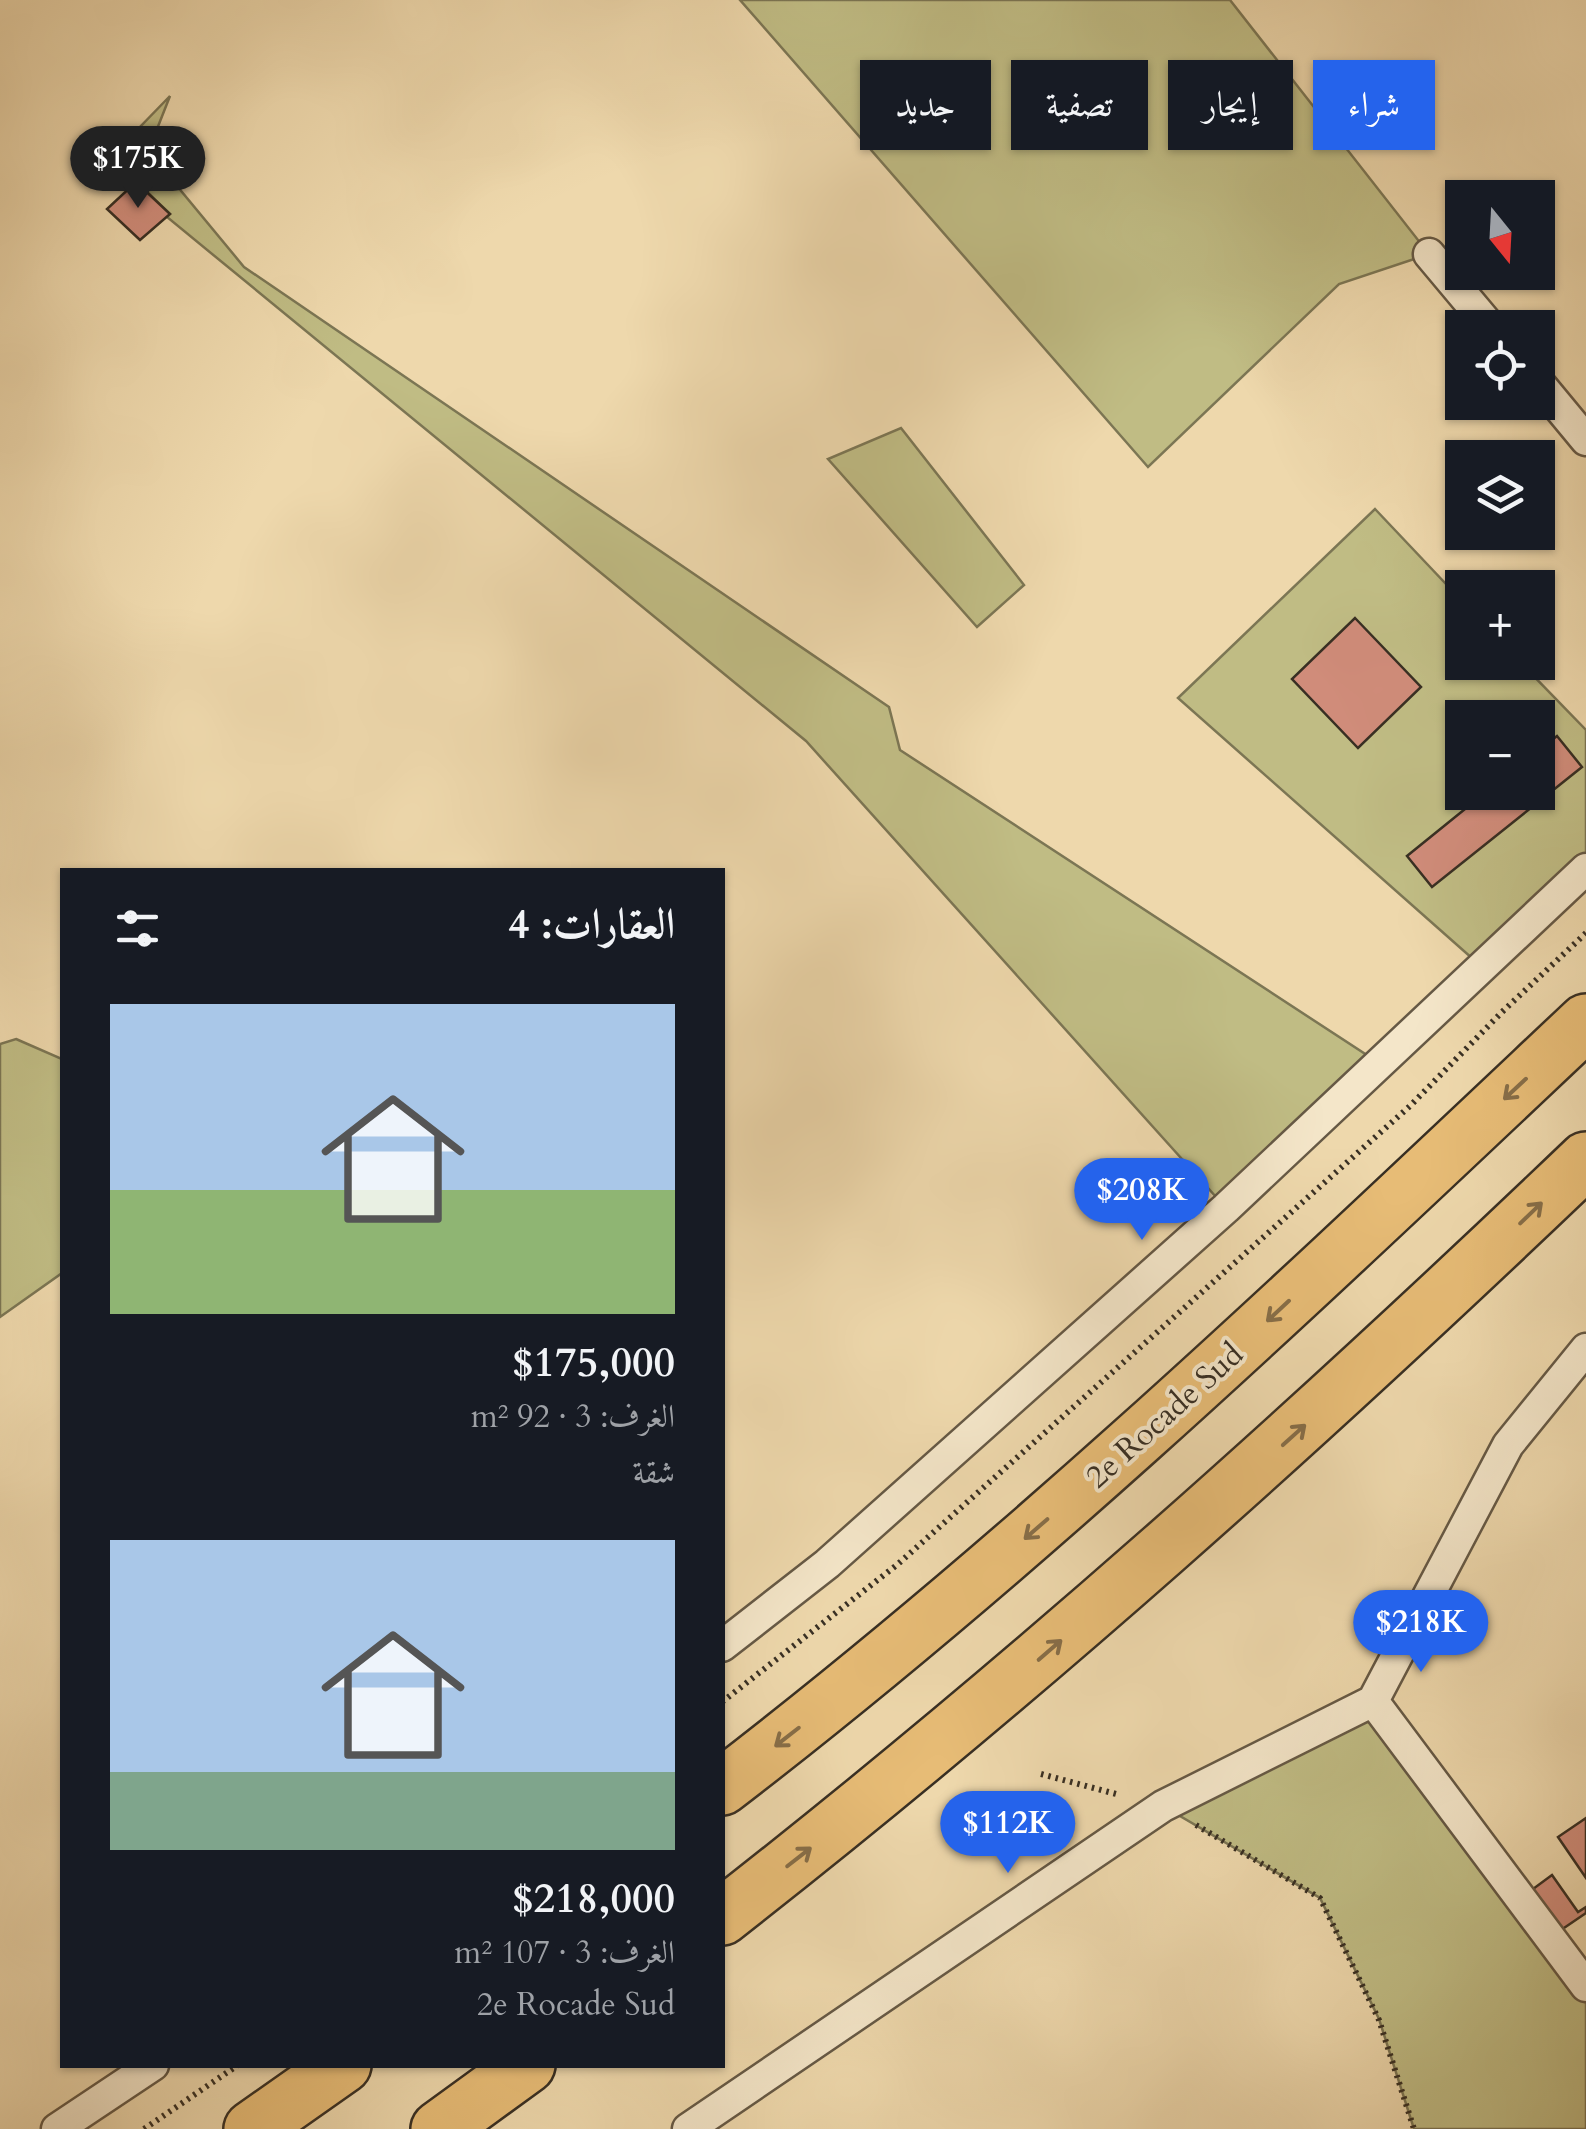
<!DOCTYPE html>
<html lang="ar">
<head>
<meta charset="utf-8">
<style>
  body { margin:0; font-family:Cardo,Amiri,serif; background:#242831; color:#f1f3f6; direction:rtl; height:100vh; display:flex; flex-direction:column; font-size:38px; white-space:nowrap }
  * { box-sizing:border-box; margin:0 }
  p { font-size:32px; color:#9ea1a6 }
  .icon { flex:none; width:55px; height:55px; fill:none; stroke:currentColor; stroke-width:2; stroke-linecap:round; stroke-linejoin:round }
  .map { position:relative; flex:1; overflow:hidden; direction:ltr }
  .sheet { position:absolute; left:60px; top:868px; width:665px; height:1200px; display:flex; flex-direction:column; background:#171b24; border-radius:0px; box-shadow:0 2px 8px #0004; direction:rtl }
  .sheet>* { flex:none }
  .hud { position:absolute; left:755px; top:60px; width:680px; height:90px; direction:rtl; display:flex; gap:20px }
  .needle { width:65px; rotate:162deg }
  .fabs { position:absolute; left:1445px; top:180px; display:grid; gap:20px }
  .fabs a { display:grid; place-items:center; width:110px; height:110px; border-radius:0px; background:#171b24; box-shadow:0 2px 8px #0004; font-size:50px }
  .price { position:absolute; translate:-50% -85px; padding:0 22px; border-radius:35px; background:#2563eb; color:#fff; font-size:32px; line-height:65px; filter:drop-shadow(0 2px 5px #0008) }
  .price::after { content:''; position:absolute; left:50%; top:60px; width:30px; height:22px; margin-left:-15px; background:inherit; clip-path:polygon(0 0,100% 0,50% 100%) }
  .price.on { background:#222; color:#fff }
  ul { padding:0; list-style:none }
  li { display:grid; align-content:center; gap:20px; height:530px; padding:0 50px }
  li span { display:grid; place-items:center; height:310px; border-radius:0px; color:#555 }
  li>.icon { margin-inline-start:auto }
  span .icon { width:180px; height:180px; fill:#fffc; stroke-width:1 }
  li b { font-size:42px }
  h2 { display:flex; justify-content:space-between; align-items:center; height:120px; padding:0 50px; font-size:42px }
  .tag { padding:0 35px; border-radius:0px; background:#171b24; box-shadow:0 2px 8px #0004; font-size:35px; line-height:90px }
  .tag.on { background:#2563eb; color:#fff }
  .map>svg:first-child { display:block }
  .green { fill:#c0bc84; stroke:#7c7654; stroke-width:2.5; fill-rule:evenodd }
  .building { fill:#d08c7a; stroke:#382f23; stroke-width:2.5 }
  .lines { fill:none; stroke-linecap:round; stroke-linejoin:round }
  .minor-casing { stroke:#665945; stroke-width:35 }
  .motorway-casing { stroke:#382f23; stroke-width:60 }
  .path { stroke:#382f23; stroke-width:6; stroke-dasharray:2.5 5; stroke-linecap:butt }
  .minor { stroke:#f4e6c9; stroke-width:30 }
  .motorway { stroke:#e7bc76; stroke-width:55 }
  .oneway { stroke:#876e48 }
  .labels { text-anchor:middle; stroke-width:8; stroke-linejoin:round; paint-order:stroke }
  .street-label { font-size:32px; fill:#382f23; stroke:#f4e6c9 }
</style>
</head>
<body>
<div class="map">
<svg width="1586" height="2129" viewBox="0 0 1586 2129">
  <rect width="100%" height="100%" fill="#eed8ac"/>
  <filter id="stains"><feTurbulence type="fractalNoise" baseFrequency=".002" numOctaves="4"/><feColorMatrix values="0 0 0 0 .2 0 0 0 0 .09 0 0 0 0 .02 0 0 0 .5 -.17"/></filter>
  <radialGradient id="worn" r=".72"><stop offset=".6" stop-color="#630" stop-opacity="0"/><stop offset="1" stop-color="#630" stop-opacity=".3"/></radialGradient>
  <path class="green" d="M740 0H1230L1429 254 1339 284 1148 467Z
    M170 96 157 129 158 163 244 267 889 707 900 750 1379 1063 1226 1208 806 741 167 217 170 214 137 182 132 185 106 162Z
    M901 428 1024 585 977 627 828 459Z
    M1375 509 1462 601V662L1521 663 1586 730V869L1482 967 1178 698ZM1462 718H1538V792H1462Z
    M16 1039 62 1059V1273L0 1317V1044Z
    M1373 1701 1586 1986V2129H1414L1379 2019 1320 1898 1163 1806Z"/>
  <path class="building" d="M136 182 170 214 140 240 107 209Z
    M1355 618 1421 687 1358 748 1292 679Z
    M1557 736 1582 767 1432 887 1407 856 1486 792H1538V751Z
    M1586 1818V1878L1558 1837Z
    M1552 1875 1578 1912 1586 1907V1913L1561 1930 1533 1889Z"/>
  <g class="lines">
    <g class="minor-casing">
      <path id="minor" d="M1429 254 1491 328
        M1538 382 1586 440
        M1586 1349 1508 1445 1373 1701 1586 1986
        M722 1646 827 1564 1226 1208 1586 869
        M57 2129 153 2065
        M688 2129 1163 1806 1373 1701"/>
    </g>
    <g class="motorway-casing">
      <path id="motorway" d="M722 1787C1028 1552 1306 1286 1586 1022
        M722 1917C1025 1680 1309 1425 1586 1160
        M252 2129 343 2065
        M439 2129 527 2065"/>
    </g>
    <path class="path" d="M722 1702 898 1564 1410 1106 1502 1012 1586 933
      M1041 1774 1120 1795
      M1196 1825 1320 1898 1379 2020 1414 2129
      M144 2129 238 2065"/>
    <use href="#minor" class="minor"/>
    <use href="#motorway" class="motorway"/>
  </g>
  <defs><path id="oneway-shaft" d="M-6 0H5M1.5-3L5.5 0L1.5 3" fill="none" stroke-width="1.6" stroke-linecap="round" stroke-linejoin="round" transform="scale(2.5)"/></defs>
  <g class="oneway">
    <use href="#oneway-shaft" transform="translate(1515 1089) rotate(137)"/>
    <use href="#oneway-shaft" transform="translate(1531 1213) rotate(-44)"/>
    <use href="#oneway-shaft" transform="translate(1278 1311) rotate(137)"/>
    <use href="#oneway-shaft" transform="translate(1294 1435) rotate(-42)"/>
    <use href="#oneway-shaft" transform="translate(1036 1529) rotate(139)"/>
    <use href="#oneway-shaft" transform="translate(1050 1650) rotate(-41)"/>
    <use href="#oneway-shaft" transform="translate(787 1737) rotate(142)"/>
    <use href="#oneway-shaft" transform="translate(799 1857) rotate(-38)"/>
  </g>
  <g class="labels">
    <g class="street-label">
      <text transform="translate(1164 1415) rotate(-42)" y="11">2e Rocade Sud</text>
    </g>
  </g>
  <rect width="100%" height="100%" filter="url(#stains)"/>
  <rect width="100%" height="100%" fill="url(#worn)"/>
</svg>
<div class="fabs">
<a><svg class="needle" viewBox="-14 -14 28 28"><path d="M0-13l5 13h-10z" fill="#e53935"/><path d="M0 13l5-13h-10z" fill="#9ea1a6"/></svg></a>
<a><svg class="icon" aria-label="locate" viewBox="0 0 24 24"><circle cx="12" cy="12" r="6"/><path d="M12 2v4M12 18v4M2 12h4M18 12h4"/></svg></a>
<a><svg class="icon" aria-label="layers" viewBox="0 0 24 24"><path d="M12 4l9 5-9 5-9-5zM3 14l9 5 9-5"/></svg></a>
<a>+</a>
<a>−</a>
</div>
<b class="price on" style="left:138px;top:211px">$175K</b>
<b class="price" style="left:1142px;top:1243px">$208K</b>
<b class="price" style="left:1421px;top:1675px">$218K</b>
<b class="price" style="left:1008px;top:1876px">$112K</b>
<div class="hud">
<a class="tag on">شراء</a>
<a class="tag">إيجار</a>
<a class="tag">تصفية</a>
<a class="tag">جديد</a>
</div>
<section class="sheet">
<h2>العقارات: 4<svg class="icon" aria-label="filters" viewBox="0 0 24 24"><path d="M4 7h16M4 17h16"/><circle cx="9" cy="7" r="2"/><circle cx="15" cy="17" r="2"/></svg></h2>
<ul>
<li><span style="background:linear-gradient(#a9c7e8 60%,#8fb573 0)"><svg class="icon" aria-label="home" viewBox="0 0 24 24"><path d="M3 11l9-7 9 7M6 9v11h12V9"/></svg></span><div><b>$175,000</b><p>الغرف: 3 · 92 m²</p><p>شقة</p></div></li>
<li><span style="background:linear-gradient(#a9c7e8 75%,#7fa58c 0)"><svg class="icon" aria-label="home" viewBox="0 0 24 24"><path d="M3 11l9-7 9 7M6 9v11h12V9"/></svg></span><div><b>$218,000</b><p>الغرف: 3 · 107 m²</p><p>2e Rocade Sud</p></div></li>
</ul>
</section>
</div>
</body>
</html>
